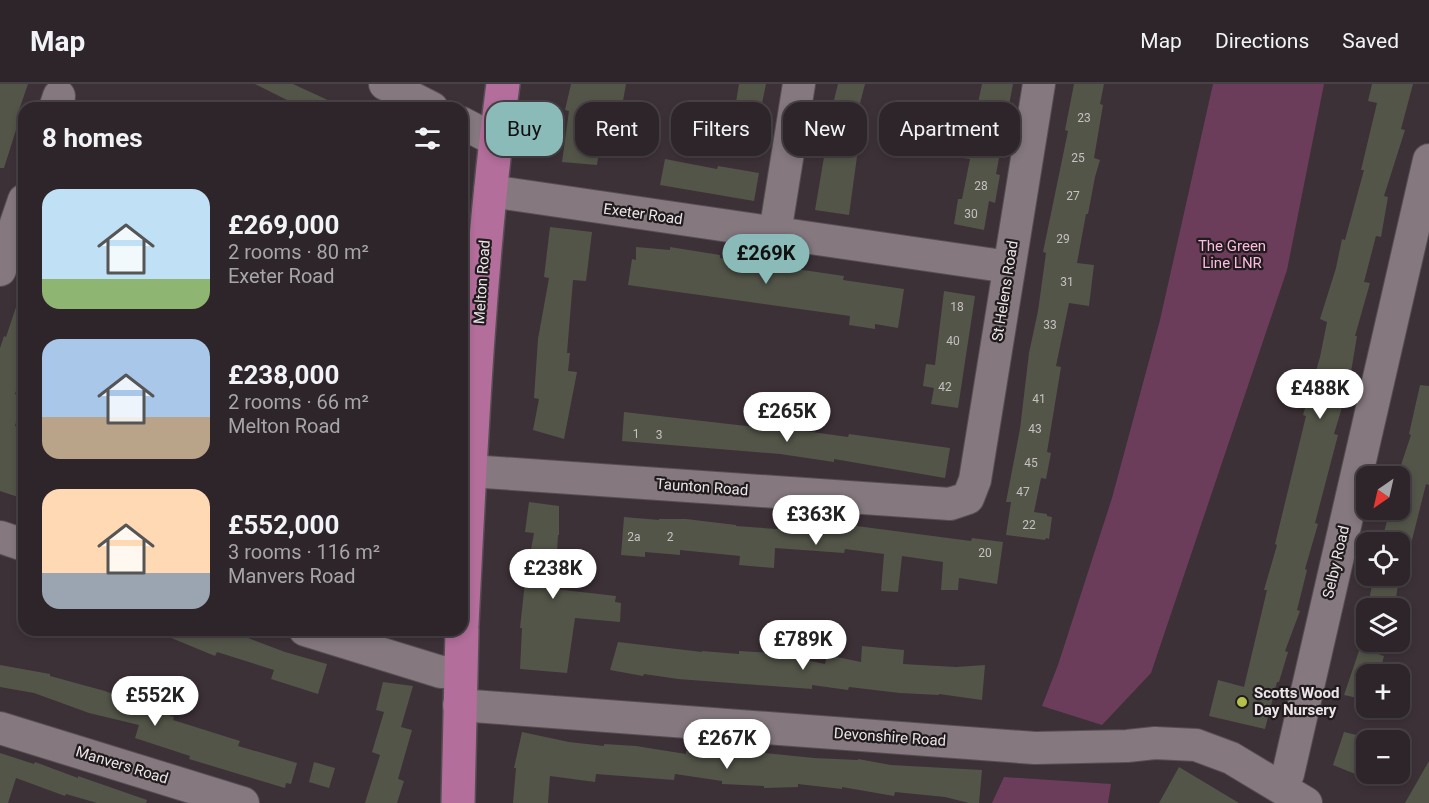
<!DOCTYPE html>
<html lang="en">
<head>
<meta charset="utf-8">
<style>
  body { margin:0; font-family:Roboto,sans-serif; background:#352d31; color:#f1f3f6; height:100vh; display:flex; flex-direction:column; font-size:22px; white-space:nowrap }
  * { box-sizing:border-box; margin:0 }
  p { font-size:20px; color:#a7a5a8 }
  .icon { flex:none; width:33px; height:33px; fill:none; stroke:currentColor; stroke-width:2; stroke-linecap:round; stroke-linejoin:round }
  .map { position:relative; flex:1; overflow:hidden }
  .drawer { position:absolute; left:18px; top:18px; width:450px; height:534px; display:flex; flex-direction:column; background:#2d2529; border-radius:18px; box-shadow:0 3px 9px #0003,0 0 0 2px #484246 }
  .drawer>* { flex:none }
  .guide { position:absolute; left:486px; top:18px; width:570px; height:54px; display:flex; gap:12px }
  .needle { width:39px; rotate:214deg }
  .buttons { position:absolute; left:1356px; top:382px; display:grid; gap:12px }
  .buttons a { display:grid; place-items:center; width:54px; height:54px; border-radius:12px; background:#2d2529; box-shadow:0 3px 9px #0003,0 0 0 2px #484246; font-size:30px }
  .price { position:absolute; translate:-50% -51px; padding:0 14px; border-radius:21px; background:#fff; color:#222; font-size:20px; line-height:39px; filter:drop-shadow(0 2px 3px #0008) }
  .price::after { content:''; position:absolute; left:50%; top:36px; width:18px; height:14px; margin-left:-9px; background:inherit; clip-path:polygon(0 0,100% 0,50% 100%) }
  .price.selected { background:#8bbbb9; color:#111 }
  ul { padding:0; list-style:none }
  li { display:flex; align-items:center; gap:18px; height:150px; padding:0 24px }
  li span { display:grid; place-items:center; flex:none; width:168px; height:120px; border-radius:18px; color:#555 }
  li>.icon { margin-inline-start:auto }
  span .icon { width:72px; height:72px; fill:#fffc; stroke-width:1 }
  li b { font-size:26px }
  h2 { display:flex; justify-content:space-between; align-items:center; height:72px; padding:0 24px; font-size:26px }
  .chip { padding:0 21px; border-radius:18px; background:#2d2529; box-shadow:0 3px 9px #0003,0 0 0 2px #484246; font-size:21px; line-height:54px }
  .chip.selected { background:#8bbbb9; color:#111 }
  header { display:flex; align-items:center; gap:36px; box-sizing:border-box; height:84px; padding:0 30px; background:#2d2529; border-bottom:2px solid #484246 }
  header strong { font-size:28px }
  nav { display:flex; gap:33px; margin-inline-start:auto; font-size:21px }
  .map>svg:first-child { display:block }
  .green { fill:#6c3d5a }
  .building { fill:#535549 }
  .lines { fill:none; stroke-linecap:round; stroke-linejoin:round }
  .minor-casing { stroke:#574e54; stroke-width:34 }
  .major-casing { stroke:#574e54; stroke-width:36 }
  .minor { stroke:#85787f; stroke-width:32 }
  .major { stroke:#b36e9b; stroke-width:33 }
  .poi-dot { fill:#b5c24a; stroke:#201b1d; stroke-width:2 }
  .labels { text-anchor:middle; stroke-width:4.5; stroke-linejoin:round; paint-order:stroke }
  .number-label { font-size:12px; fill:#c6c0c1 }
  .street-label { font-size:15px; fill:#ece4e9; stroke:#201b1d }
  .park-label { font-size:15px; fill:#fdbbe2; stroke:#201b1d }
  .poi-label { font-size:15px; font-weight:bold; fill:#ece4e9; stroke:#201b1d; text-anchor:start }
</style>
</head>
<body>
<header>
<strong>Map</strong>
<nav><a>Map</a><a>Directions</a><a>Saved</a></nav>
</header>
<div class="map">
<svg width="1429" height="719" viewBox="0 0 1429 719">
  <rect width="100%" height="100%" fill="#3c3137"/>
  <path class="green" d="M1213 0H1324L1287 186 1151 589 1102 641 1042 622 1058 581 1112 414 1160 236Z
    M1004 693 1111 700 1108 719H992Z"/>
  <path class="building" d="M0 0H28L18 29 21 30 4 84H0Z
    M255 0H293L345 24H303Z
    M571 0H626L616 56 601 53 597 81 562 78 569 27 565 26Z
    M739 0H766L760 29 735 24Z
    M838 0H865L856 35 862 36 849 131 815 126 833 20Z
    M982 0H1013L996 90 1000 91 995 119 989 117 984 146 954 140 958 115H962L970 75 956 73 962 41 973 43Z
    M1074 0H1104L1100 20 1103 21 1094 74 1100 76 1095 93 1088 130H1086L1077 179 1094 181 1089 222 1069 219 1056 282 1061 283 1047 368 1051 369 1046 395 1041 394 1034 428 1047 430V432L1052 433 1049 455 1046 454 1045 456 1006 451 1011 418H1006L1020 345 1029 269 1038 227 1046 169 1043 168 1068 47 1065 46Z
    M1372 0H1413L1401 45 1405 46 1384 112 1388 113 1381 153 1376 152 1364 198 1370 199 1355 252H1357L1349 300 1334 350 1338 351 1315 439 1318 440 1305 485 1307 486 1297 526 1300 527 1285 567 1288 568 1279 598H1277L1265 645 1209 632 1218 596 1244 603 1267 506H1264L1277 461 1275 460 1306 332 1303 331 1320 273 1327 238 1320 235 1336 184 1342 155 1345 156 1364 86H1361L1377 19 1368 17Z
    M665 75 717 85 718 82 759 89 754 117 660 101Z
    M550 143 592 148 586 197 573 196 567 269H570L568 287 577 288 564 355 533 346 539 315 534 314 538 255 549 194 544 193Z
    M636 163 670 166V163L720 171V174L844 192 843 196 904 205 898 244 875 240V245L849 241 850 232 628 201 632 175 636 176Z
    M944 207 975 212 958 324 931 320 934 304 923 302 926 280 935 281Z
    M20 211H24V284L15 310 24 313 15 342 24 343V415L0 407V264L4 252 6 253Z
    M1420 301 1429 302V401L1426 400 1406 480 1402 479 1394 525H1367L1374 492H1400V459H1381L1390 426H1400V384L1411 351 1409 350Z
    M624 328 791 347V345L848 353 849 350 950 364 945 394 834 375V378L780 370 622 357Z
    M529 418 559 422V451H558L555 505 616 512 615 518 621 519 620 538 575 534 567 589 520 585 522 544H520L525 498 534 449 525 448Z
    M624 433 659 436V435H686L736 441V442L790 446 791 440 849 445V441L971 457 972 454 1003 458 997 500 959 494 958 506H941L943 478 902 472 898 508 881 507 884 470 845 465 844 469 775 464 774 484 739 481 740 472 680 466V471L645 468V473L621 471Z
    M152 546H227L285 568 327 580 318 610 271 595 274 586 217 568 215 572Z
    M1363 555H1366V566L1384 572 1379 591H1366V616L1344 611Z
    M618 558 702 568V567L739 570V567L771 569 825 580 827 571 861 578 862 562 904 566 903 580 956 583 985 581 982 616 939 610V611L900 609 849 603 848 606 812 601V605L678 595 644 590 643 592 610 586Z
    M0 581 50 590V592L105 607 174 633 173 636 240 657 238 662 297 679 291 700 286 699 285 704 189 675 190 672 135 654 139 641 89 629 34 609 0 603Z
    M383 598 413 602 401 643 412 646 398 695 404 697 397 719H365L380 671 372 668 384 628 376 626Z
    M522 648 569 658 604 662V660L636 662 686 670V667L725 669V665L814 674 858 676V675L891 681 982 686 979 719H969L945 713 895 708 894 712 842 703V705L798 700V703L764 704V702L722 700V697L675 690 674 696 596 690 595 698 550 692 548 719H513L516 684H514Z
    M1344 648 1382 657H1366V690H1378L1375 698 1333 681Z
    M0 669 34 680 35 678 78 694V692L147 716 146 719H97L66 710 65 712 16 694 8 719H0Z
    M1429 677V719H1405Z
    M314 678 335 684 329 704 309 698Z
    M1179 683 1239 719H1159Z"/>
  <g class="lines">
    <g class="minor-casing">
      <path id="minor" d="M385 0 432 24
        M55 24 59 12
        M462 39 495 56
        M490 107 1009 183
        M775 149 799 0
        M0 186 24 116
        M470 387 950 420 968 414 975 396 1039 0
        M0 453 24 461
        M305 546 441 588 460 587
        M459 621 1035 664 1127 662 1155 659 1196 661 1231 674 1306 719
        M0 644 243 719
        M1280 703 1288 690 1429 76"/>
    </g>
    <g class="major-casing">
      <path id="major" d="M462 541C471 360 479 179 503 0
        M458 719 462 546"/>
    </g>
    <use href="#minor" class="minor"/>
    <use href="#major" class="major"/>
  </g>
  <circle class="poi-dot" cx="1242" cy="618" r="6"/>
  <g class="labels">
    <g class="number-label">
      <text x="1084" y="38">23</text>
      <text x="1078" y="78">25</text>
      <text x="981" y="106">28</text>
      <text x="1073" y="116">27</text>
      <text x="971" y="134">30</text>
      <text x="1063" y="159">29</text>
      <text x="1067" y="202">31</text>
      <text x="957" y="227">18</text>
      <text x="1050" y="245">33</text>
      <text x="953" y="261">40</text>
      <text x="945" y="307">42</text>
      <text x="1039" y="319">41</text>
      <text x="1035" y="349">43</text>
      <text x="636" y="354">1</text>
      <text x="659" y="355">3</text>
      <text x="1031" y="383">45</text>
      <text x="1023" y="412">47</text>
      <text x="1029" y="445">22</text>
      <text x="634" y="457">2a</text>
      <text x="670" y="457">2</text>
      <text x="985" y="473">20</text>
    </g>
    <g class="street-label">
      <text transform="translate(643 130) rotate(8)" y="5">Exeter Road</text>
      <text transform="translate(482 198) rotate(-86)" y="5">Melton Road</text>
      <text transform="translate(1005 207) rotate(-81)" y="5">St Helens Road</text>
      <text transform="translate(702 403) rotate(4)" y="5">Taunton Road</text>
      <text transform="translate(1336 478) rotate(-77)" y="5">Selby Road</text>
      <text transform="translate(890 653) rotate(4)" y="5">Devonshire Road</text>
      <text transform="translate(122 681) rotate(17)" y="5">Manvers Road</text>
    </g>
    <g class="park-label">
      <text x="1232" y="167">The Green<tspan x="1232" dy="17">Line LNR</tspan></text>
    </g>
    <g class="poi-label">
      <text x="1254" y="614">Scotts Wood<tspan x="1254" dy="17">Day Nursery</tspan></text>
    </g>
  </g>
</svg>
<div class="buttons">
<a><svg class="needle" viewBox="-14 -14 28 28"><path d="M0-13l5 13h-10z" fill="#e53935"/><path d="M0 13l5-13h-10z" fill="#a7a5a8"/></svg></a>
<a><svg class="icon" aria-label="locate" viewBox="0 0 24 24"><circle cx="12" cy="12" r="6"/><path d="M12 2v4M12 18v4M2 12h4M18 12h4"/></svg></a>
<a><svg class="icon" aria-label="layers" viewBox="0 0 24 24"><path d="M12 4l9 5-9 5-9-5zM3 14l9 5 9-5"/></svg></a>
<a>+</a>
<a>−</a>
</div>
<b class="price selected" style="left:766px;top:201px">£269K</b>
<b class="price" style="left:1320px;top:336px">£488K</b>
<b class="price" style="left:787px;top:359px">£265K</b>
<b class="price" style="left:816px;top:462px">£363K</b>
<b class="price" style="left:553px;top:516px">£238K</b>
<b class="price" style="left:803px;top:587px">£789K</b>
<b class="price" style="left:155px;top:643px">£552K</b>
<b class="price" style="left:727px;top:686px">£267K</b>
<div class="guide">
<a class="chip selected">Buy</a>
<a class="chip">Rent</a>
<a class="chip">Filters</a>
<a class="chip">New</a>
<a class="chip">Apartment</a>
</div>
<section class="drawer">
<h2>8 homes<svg class="icon" aria-label="filters" viewBox="0 0 24 24"><path d="M4 7h16M4 17h16"/><circle cx="9" cy="7" r="2"/><circle cx="15" cy="17" r="2"/></svg></h2>
<ul>
<li><span style="background:linear-gradient(#bfe0f5 75%,#8fb573 0)"><svg class="icon" aria-label="home" viewBox="0 0 24 24"><path d="M3 11l9-7 9 7M6 9v11h12V9"/></svg></span><div><b>£269,000</b><p>2 rooms · 80 m²</p><p>Exeter Road</p></div></li>
<li><span style="background:linear-gradient(#a9c7e8 65%,#b9a48a 0)"><svg class="icon" aria-label="home" viewBox="0 0 24 24"><path d="M3 11l9-7 9 7M6 9v11h12V9"/></svg></span><div><b>£238,000</b><p>2 rooms · 66 m²</p><p>Melton Road</p></div></li>
<li><span style="background:linear-gradient(#ffd9b3 70%,#9aa5b1 0)"><svg class="icon" aria-label="home" viewBox="0 0 24 24"><path d="M3 11l9-7 9 7M6 9v11h12V9"/></svg></span><div><b>£552,000</b><p>3 rooms · 116 m²</p><p>Manvers Road</p></div></li>
</ul>
</section>
</div>
</body>
</html>
